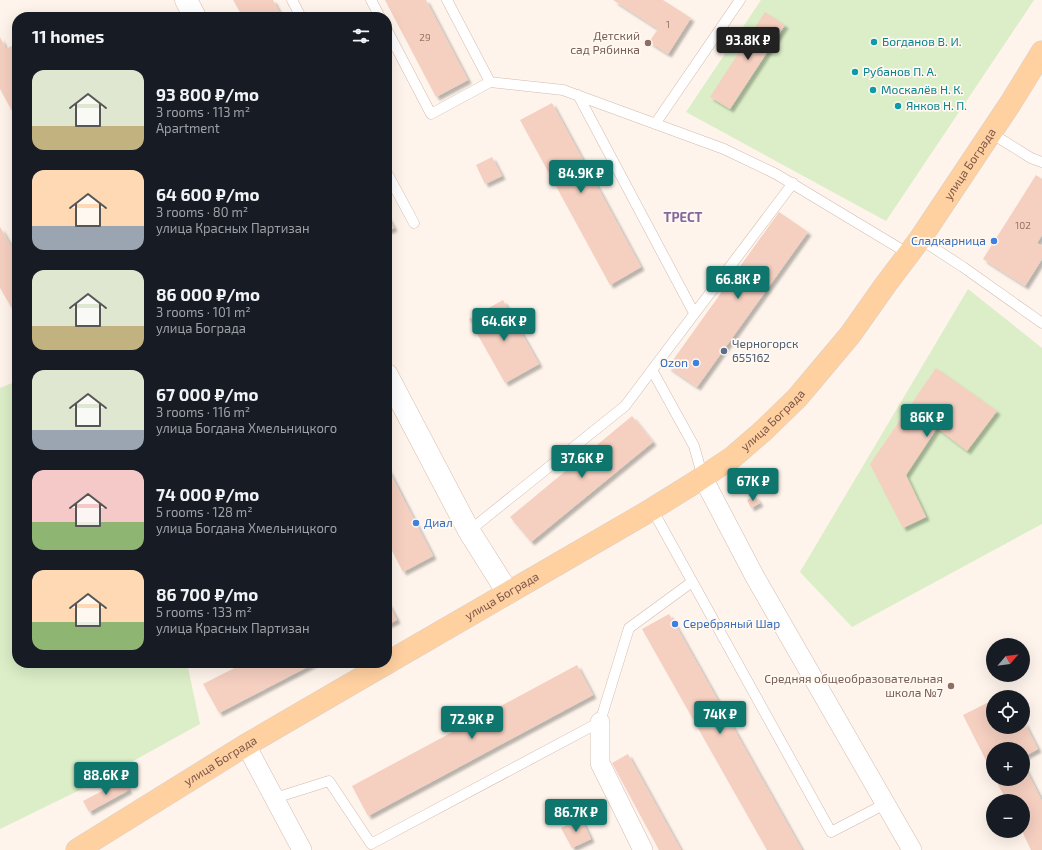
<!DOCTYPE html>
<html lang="en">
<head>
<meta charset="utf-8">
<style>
  body { margin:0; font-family:"Exo 2",sans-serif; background:#242831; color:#f1f3f6; height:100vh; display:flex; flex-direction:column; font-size:15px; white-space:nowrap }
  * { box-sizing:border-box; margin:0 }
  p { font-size:13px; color:#9ea1a6 }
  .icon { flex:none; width:22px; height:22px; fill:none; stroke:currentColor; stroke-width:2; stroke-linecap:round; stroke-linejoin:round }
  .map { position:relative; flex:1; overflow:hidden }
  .sheet { position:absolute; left:12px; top:12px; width:380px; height:656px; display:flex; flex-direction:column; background:#171b24; border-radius:16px; box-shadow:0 4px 16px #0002 }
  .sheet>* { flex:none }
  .needle { width:26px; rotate:62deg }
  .buttons { position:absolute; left:986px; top:638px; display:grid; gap:8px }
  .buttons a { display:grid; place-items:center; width:44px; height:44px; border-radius:50%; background:#171b24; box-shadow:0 4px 16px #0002; font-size:20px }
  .price { position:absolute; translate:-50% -34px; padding:0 9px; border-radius:4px; background:#0f766e; color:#fff; font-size:13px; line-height:26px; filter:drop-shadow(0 1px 2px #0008) }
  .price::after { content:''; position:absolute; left:50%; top:24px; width:12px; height:9px; margin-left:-6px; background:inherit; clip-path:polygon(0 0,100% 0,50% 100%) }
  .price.active { background:#222; color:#fff }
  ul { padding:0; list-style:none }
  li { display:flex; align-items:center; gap:12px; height:100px; padding:0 20px }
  li span { display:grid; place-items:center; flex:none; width:112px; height:80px; border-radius:12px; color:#555 }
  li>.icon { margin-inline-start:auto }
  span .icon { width:48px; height:48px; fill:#fffc; stroke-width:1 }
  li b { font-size:17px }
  h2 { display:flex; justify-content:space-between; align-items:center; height:48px; padding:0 20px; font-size:17px }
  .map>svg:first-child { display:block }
  .green { fill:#dbeec7 }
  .building { fill:#f5cfc0; filter:url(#shadow) }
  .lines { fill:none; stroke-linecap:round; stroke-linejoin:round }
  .lane-casing { stroke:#d2baae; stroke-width:11 }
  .street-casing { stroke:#d2baae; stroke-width:20 }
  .secondary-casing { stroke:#d8bcae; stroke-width:23 }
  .primary-casing { stroke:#dad0cc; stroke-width:23 }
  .lane { stroke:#fff; stroke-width:10 }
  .street { stroke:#fff; stroke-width:19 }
  .secondary { stroke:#fff; stroke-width:22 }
  .primary { stroke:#ffd0a0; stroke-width:22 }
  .culture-dot { fill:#0f9aa8; stroke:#fff9f2; stroke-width:1.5 }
  .education-dot { fill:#8d6e63; stroke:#fff9f2; stroke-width:1.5 }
  .shop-dot { fill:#3f7fe0; stroke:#fff9f2; stroke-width:1.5 }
  .service-dot { fill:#5c6f8a; stroke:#fff9f2; stroke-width:1.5 }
  .labels { text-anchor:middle; stroke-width:3.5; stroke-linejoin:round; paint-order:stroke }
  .number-label { font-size:10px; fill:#9a7468 }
  .education-label { font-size:12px; fill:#785e54; stroke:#fff9f2; text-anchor:end }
  .culture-label { font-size:12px; fill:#0d838f; stroke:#fff9f2; text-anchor:start }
  .street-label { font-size:12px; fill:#7c564a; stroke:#fff9f2 }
  .shop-label { font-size:12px; fill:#366cbe; stroke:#fff9f2; text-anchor:end }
  .service-label { font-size:12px; fill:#4e5e75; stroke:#fff9f2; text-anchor:start }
  .neighbourhood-label { font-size:13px; font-weight:bold; fill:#85679e; stroke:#fff9f2 }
</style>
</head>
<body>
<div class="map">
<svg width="1042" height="850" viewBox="0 0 1042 850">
  <defs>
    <filter id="shadow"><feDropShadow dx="3.5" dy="3.5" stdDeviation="1" flood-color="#0004"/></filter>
  </defs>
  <rect width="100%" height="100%" fill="#fef4eb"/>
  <path class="green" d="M761 0H1034L886 221 686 112Z
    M968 289 1042 348V524L852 627 800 572Z
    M17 381V663H187L200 724 90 785 0 829V388Z"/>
  <path class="building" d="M233 0H273L282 17H243Z
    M385 0H426L468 80 436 97Z
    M613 0H663L691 18 668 54 649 42 658 29Z
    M765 12 785 25 730 109 710 97Z
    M0 37 6 49 17 43V120L0 89Z
    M552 103 641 267 610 285 520 120Z
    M492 157 502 176 485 184 476 165Z
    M1036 175 1042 179V235L1037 243 1042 246V259L1025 286 983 259Z
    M779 212 808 232 697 387 668 367Z
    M387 215 394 228 387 231Z
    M0 227 17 256V317L0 288Z
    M503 300 539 364 505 383 469 319Z
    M936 368 997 411 967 451 937 428 906 475 926 517 903 528 870 464Z
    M632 416 653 442 531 542 510 517Z
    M387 467 433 556 403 572 387 541Z
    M755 496 760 503 751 508 747 500Z
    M387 601 397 620 387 625Z
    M669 614 675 624 802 850H767L642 629Z
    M244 663H315L219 713 203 684Z
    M577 665 593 695 368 816 352 786Z
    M1009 692 1011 697H998Z
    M993 700V727H1023V720L1038 749 1023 757V749H993V774L963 715Z
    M628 754 681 850H659L612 763Z
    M1023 764 1042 801V850H1031L1022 831H1023V801H1007L995 779H1023Z
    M123 780 129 790 89 812 83 801Z
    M581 818 591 839 572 848 561 828Z"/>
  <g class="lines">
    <g class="lane-casing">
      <path id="lane" d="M292 0 301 17
        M371 0 380 17
        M447 0 490 82
        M387 30 431 114 490 82 563 90 724 149 776 174 909 254
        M578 95 694 313
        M655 124 740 0
        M991 133 1031 158 1042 162
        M387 173 414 223
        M920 239 963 267 1042 323
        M703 478 694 446 652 370 793 183
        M652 509 831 832 885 804
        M469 531 625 406 652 370
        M275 798 329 781 371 844 600 722 629 628 692 582"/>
    </g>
    <g class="street-casing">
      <path id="street" d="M703 478 755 577 912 850
        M600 722V763L643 850
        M246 745 302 850"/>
    </g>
    <g class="secondary-casing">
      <path id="secondary" d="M186 0 195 17
        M387 375 469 531 508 593"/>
    </g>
    <g class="primary-casing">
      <g id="primary">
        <path id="s1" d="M387 663 644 514 694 483 733 457 763 431 797 398 850 335 886 284 920 239 1010 104 1042 52"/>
        <path id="s2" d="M77 850 246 745 387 663"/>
      </g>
    </g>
    <use href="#lane" class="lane"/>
    <use href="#street" class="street"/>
    <use href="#secondary" class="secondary"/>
    <use href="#primary" class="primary"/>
  </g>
  <g class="culture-dot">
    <circle cx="874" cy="42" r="4"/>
    <circle cx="855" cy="72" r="4"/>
    <circle cx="873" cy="90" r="4"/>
    <circle cx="898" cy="106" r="4"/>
  </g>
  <g class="education-dot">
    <circle cx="648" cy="43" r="4"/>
    <circle cx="951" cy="686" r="4"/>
  </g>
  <g class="shop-dot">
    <circle cx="994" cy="241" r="4"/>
    <circle cx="696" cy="363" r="4"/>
    <circle cx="416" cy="523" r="4"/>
    <circle cx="675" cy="624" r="4"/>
  </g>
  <circle class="service-dot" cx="724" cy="351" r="4"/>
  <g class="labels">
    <g class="number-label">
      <text x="668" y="28">1</text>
      <text x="425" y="41">29</text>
      <text x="1023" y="229">102</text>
    </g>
    <g class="education-label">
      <text x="640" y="40">Детский<tspan x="640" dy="14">сад Рябинка</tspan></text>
      <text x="943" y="683">Средняя общеобразовательная<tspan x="943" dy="14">школа №7</tspan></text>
    </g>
    <g class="culture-label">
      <text x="882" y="46">Богданов В. И.</text>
      <text x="863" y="76">Рубанов П. А.</text>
      <text x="881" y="94">Москалёв Н. К.</text>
      <text x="906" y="110">Янков Н. П.</text>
    </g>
    <g class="street-label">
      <text dy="4" stroke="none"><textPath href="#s1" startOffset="781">улица Бограда</textPath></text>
      <text dy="4" stroke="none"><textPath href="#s1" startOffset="457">улица Бограда</textPath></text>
      <text dy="4" stroke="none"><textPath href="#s1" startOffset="133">улица Бограда</textPath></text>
      <text dy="4" stroke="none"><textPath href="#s2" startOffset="169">улица Бограда</textPath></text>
    </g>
    <g class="shop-label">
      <text x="986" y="245">Сладкарница</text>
      <text x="688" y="367">Ozon</text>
      <text x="424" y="527" text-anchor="start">Диал</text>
      <text x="683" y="628" text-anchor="start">Серебряный Шар</text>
    </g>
    <g class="service-label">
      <text x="732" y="348">Черногорск<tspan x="732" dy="14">655162</tspan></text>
    </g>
    <g class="neighbourhood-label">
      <text x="683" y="222">ТРЕСТ</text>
    </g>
  </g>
</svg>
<div class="buttons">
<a><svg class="needle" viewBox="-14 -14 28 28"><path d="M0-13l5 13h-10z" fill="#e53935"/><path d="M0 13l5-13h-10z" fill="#9ea1a6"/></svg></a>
<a><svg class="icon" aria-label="locate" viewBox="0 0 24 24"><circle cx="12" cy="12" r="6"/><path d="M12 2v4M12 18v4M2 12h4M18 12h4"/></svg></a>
<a>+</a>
<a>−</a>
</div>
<b class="price active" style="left:748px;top:61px">93.8K ₽</b>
<b class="price" style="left:581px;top:194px">84.9K ₽</b>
<b class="price" style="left:738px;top:300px">66.8K ₽</b>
<b class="price" style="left:504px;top:342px">64.6K ₽</b>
<b class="price" style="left:927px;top:438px">86K ₽</b>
<b class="price" style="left:582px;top:479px">37.6K ₽</b>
<b class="price" style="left:753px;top:502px">67K ₽</b>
<b class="price" style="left:720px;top:735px">74K ₽</b>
<b class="price" style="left:472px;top:740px">72.9K ₽</b>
<b class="price" style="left:106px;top:796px">88.6K ₽</b>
<b class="price" style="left:576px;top:833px">86.7K ₽</b>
<section class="sheet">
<h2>11 homes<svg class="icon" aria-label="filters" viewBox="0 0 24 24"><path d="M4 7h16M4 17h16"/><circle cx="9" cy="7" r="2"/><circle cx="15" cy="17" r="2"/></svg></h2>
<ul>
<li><span style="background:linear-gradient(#dfe7d0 70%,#c2b280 0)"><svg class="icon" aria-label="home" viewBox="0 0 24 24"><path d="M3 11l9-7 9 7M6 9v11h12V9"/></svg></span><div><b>93 800 ₽/mo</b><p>3 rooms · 113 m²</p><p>Apartment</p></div></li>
<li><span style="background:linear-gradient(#ffd9b3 70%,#9aa5b1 0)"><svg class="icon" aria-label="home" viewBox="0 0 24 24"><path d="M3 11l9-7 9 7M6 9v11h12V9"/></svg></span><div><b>64 600 ₽/mo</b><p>3 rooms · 80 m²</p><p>улица Красных Партизан</p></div></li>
<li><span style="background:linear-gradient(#dfe7d0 70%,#c2b280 0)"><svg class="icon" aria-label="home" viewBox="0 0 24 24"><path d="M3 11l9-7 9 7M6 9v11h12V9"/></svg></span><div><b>86 000 ₽/mo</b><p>3 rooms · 101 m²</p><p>улица Бограда</p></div></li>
<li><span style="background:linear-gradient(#dfe7d0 75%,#9aa5b1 0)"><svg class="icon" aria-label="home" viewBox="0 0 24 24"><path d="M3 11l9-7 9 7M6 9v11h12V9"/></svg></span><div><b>67 000 ₽/mo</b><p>3 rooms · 116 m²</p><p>улица Богдана Хмельницкого</p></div></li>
<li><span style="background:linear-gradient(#f6c9c9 65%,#8fb573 0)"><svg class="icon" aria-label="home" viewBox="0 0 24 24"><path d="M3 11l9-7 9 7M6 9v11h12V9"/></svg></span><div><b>74 000 ₽/mo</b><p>5 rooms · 128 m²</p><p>улица Богдана Хмельницкого</p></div></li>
<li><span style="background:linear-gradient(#ffd9b3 65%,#8fb573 0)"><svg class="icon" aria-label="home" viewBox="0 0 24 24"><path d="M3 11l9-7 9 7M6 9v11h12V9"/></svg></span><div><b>86 700 ₽/mo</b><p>5 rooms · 133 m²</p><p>улица Красных Партизан</p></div></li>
</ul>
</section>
</div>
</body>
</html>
